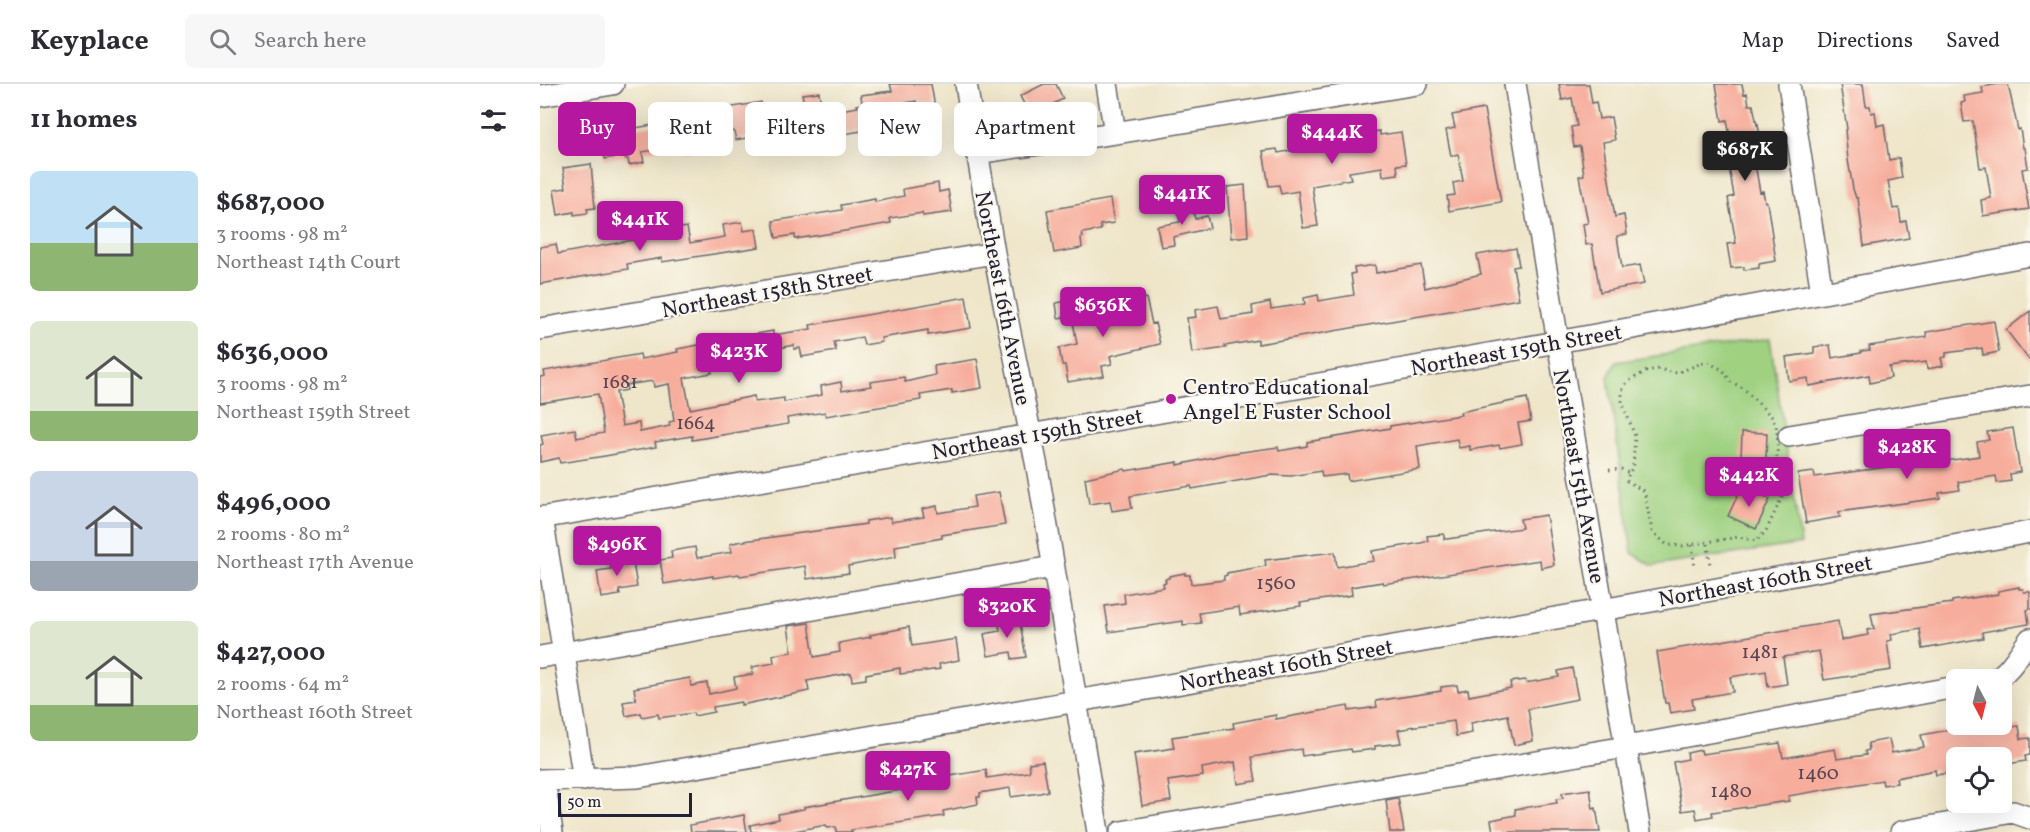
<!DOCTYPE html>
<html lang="en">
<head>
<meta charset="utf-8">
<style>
  body { margin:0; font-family:Vollkorn,serif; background:#f7f7f7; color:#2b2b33; height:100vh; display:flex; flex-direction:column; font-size:22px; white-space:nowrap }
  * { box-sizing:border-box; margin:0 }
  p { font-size:20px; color:#7c7c81 }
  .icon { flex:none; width:33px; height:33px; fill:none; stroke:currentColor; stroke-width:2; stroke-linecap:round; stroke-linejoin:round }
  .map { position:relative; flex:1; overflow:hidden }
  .drawer { display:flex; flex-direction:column; background:#fff; width:540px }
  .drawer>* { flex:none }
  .banner { position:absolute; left:18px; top:18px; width:570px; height:54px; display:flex; gap:12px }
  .needle { width:39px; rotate:173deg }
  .controls { position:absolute; left:1406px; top:585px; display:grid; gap:12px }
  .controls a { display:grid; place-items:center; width:66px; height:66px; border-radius:9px; background:#fff; box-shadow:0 6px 24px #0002; font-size:30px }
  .scale { position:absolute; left:18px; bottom:15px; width:134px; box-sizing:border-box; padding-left:6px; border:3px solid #22223b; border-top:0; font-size:16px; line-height:21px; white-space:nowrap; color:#22223b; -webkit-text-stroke:4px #fbf7ec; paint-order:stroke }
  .price { position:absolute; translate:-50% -51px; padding:0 14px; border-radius:6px; background:#b5179e; color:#fff; font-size:20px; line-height:39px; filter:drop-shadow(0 2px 3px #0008) }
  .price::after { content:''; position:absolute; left:50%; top:36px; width:18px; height:14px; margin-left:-9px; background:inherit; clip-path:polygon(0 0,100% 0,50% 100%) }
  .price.on { background:#222; color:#fff }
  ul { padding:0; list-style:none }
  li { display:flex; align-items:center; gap:18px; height:150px; padding:0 30px }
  li span { display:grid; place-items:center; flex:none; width:168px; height:120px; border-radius:9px; color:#555 }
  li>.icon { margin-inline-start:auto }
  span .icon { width:72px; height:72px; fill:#fffc; stroke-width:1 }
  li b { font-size:26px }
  h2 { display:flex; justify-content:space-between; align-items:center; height:72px; padding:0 30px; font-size:26px }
  .tag { padding:0 21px; border-radius:9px; background:#fff; box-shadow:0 6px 24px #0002; font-size:21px; line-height:54px }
  .tag.on { background:#b5179e; color:#fff }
  header { display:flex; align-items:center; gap:36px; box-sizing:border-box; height:84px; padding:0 30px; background:#fff; border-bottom:2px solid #e1e1e2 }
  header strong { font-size:28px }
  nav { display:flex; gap:33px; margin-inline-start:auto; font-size:21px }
  .search { width:420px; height:54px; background:#f7f7f7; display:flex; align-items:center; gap:15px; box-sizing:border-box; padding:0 21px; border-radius:9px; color:#7c7c81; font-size:22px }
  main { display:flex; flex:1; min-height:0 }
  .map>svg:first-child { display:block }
  .green { fill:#9fd181; stroke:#607a5e; stroke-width:1.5 }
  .building { fill:#f7ad9c; fill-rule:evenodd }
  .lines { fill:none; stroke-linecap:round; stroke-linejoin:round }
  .minor-casing { stroke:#6a676d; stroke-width:24 }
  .path { stroke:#6a676d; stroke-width:3; stroke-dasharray:1.5 4.5; stroke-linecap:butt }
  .minor { stroke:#fff; stroke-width:21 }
  .poi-dot { fill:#b5179e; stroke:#fbf7ec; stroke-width:2 }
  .labels { text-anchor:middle; stroke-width:4.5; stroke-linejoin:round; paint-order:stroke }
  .number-label { font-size:20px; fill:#574553 }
  .street-label { font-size:22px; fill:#22223b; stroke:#fbf7ec }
  .poi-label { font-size:22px; fill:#22223b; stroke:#fbf7ec; text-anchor:start }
</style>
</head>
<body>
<header>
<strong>Keyplace</strong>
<div class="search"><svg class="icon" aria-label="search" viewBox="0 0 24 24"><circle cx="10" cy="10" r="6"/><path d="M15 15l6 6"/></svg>Search here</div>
<nav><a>Map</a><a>Directions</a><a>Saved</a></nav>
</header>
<main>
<section class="drawer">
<h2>11 homes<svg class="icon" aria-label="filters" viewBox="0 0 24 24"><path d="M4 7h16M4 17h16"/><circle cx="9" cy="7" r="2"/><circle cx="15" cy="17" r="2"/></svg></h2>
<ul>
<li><span style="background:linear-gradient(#bfe0f5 60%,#8fb573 0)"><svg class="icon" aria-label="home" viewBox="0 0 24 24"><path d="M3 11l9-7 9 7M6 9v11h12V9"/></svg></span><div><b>$687,000</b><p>3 rooms · 98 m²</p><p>Northeast 14th Court</p></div></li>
<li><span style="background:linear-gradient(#dfe7d0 75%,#8fb573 0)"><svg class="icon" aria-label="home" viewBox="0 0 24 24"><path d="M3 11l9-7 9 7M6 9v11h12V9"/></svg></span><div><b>$636,000</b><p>3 rooms · 98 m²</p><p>Northeast 159th Street</p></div></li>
<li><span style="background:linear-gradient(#c9d6e8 75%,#9aa5b1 0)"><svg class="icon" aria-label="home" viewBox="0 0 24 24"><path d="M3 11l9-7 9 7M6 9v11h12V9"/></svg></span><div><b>$496,000</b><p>2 rooms · 80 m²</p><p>Northeast 17th Avenue</p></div></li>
<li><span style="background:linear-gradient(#dfe7d0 70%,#8fb573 0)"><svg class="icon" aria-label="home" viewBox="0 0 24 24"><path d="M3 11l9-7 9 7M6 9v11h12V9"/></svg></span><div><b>$427,000</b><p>2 rooms · 64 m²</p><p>Northeast 160th Street</p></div></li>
</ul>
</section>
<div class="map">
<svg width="1490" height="748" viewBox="0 0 1490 748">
  <rect width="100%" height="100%" fill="#fbf7ec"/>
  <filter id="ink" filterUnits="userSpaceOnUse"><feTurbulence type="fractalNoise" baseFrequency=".0167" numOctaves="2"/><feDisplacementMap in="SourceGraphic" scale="12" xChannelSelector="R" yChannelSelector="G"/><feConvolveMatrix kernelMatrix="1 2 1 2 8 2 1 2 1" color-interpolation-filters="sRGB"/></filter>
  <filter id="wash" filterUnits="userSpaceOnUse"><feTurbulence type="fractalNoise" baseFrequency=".008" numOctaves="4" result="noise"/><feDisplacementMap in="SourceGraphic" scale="24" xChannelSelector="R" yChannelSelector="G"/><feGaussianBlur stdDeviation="1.35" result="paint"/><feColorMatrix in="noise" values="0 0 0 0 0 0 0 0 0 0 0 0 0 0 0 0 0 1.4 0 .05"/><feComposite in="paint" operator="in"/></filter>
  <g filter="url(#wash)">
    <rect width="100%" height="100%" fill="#efe6ca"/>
    <path class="green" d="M1230 255 1261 460 1113 482 1092 469 1068 293 1076 278Z"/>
    <g id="blocks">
      <path class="building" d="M350 0H391L402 64 382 68 376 17 341 23 344 43 337 45 338 55 323 57 321 47 262 57 261 47 241 50 239 40 210 45 212 53 196 56 194 47 164 52 166 65 144 68 143 61 102 68 104 78 89 81 88 75H85L84 72 65 75 61 53 79 50 78 47 130 38 128 29 159 24 160 29 221 18 223 28 258 23 257 21 264 20 262 10 279 8 282 29 318 23 317 21 322 20 321 11 352 7Z
        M504 0H516L523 15 490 32 480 12Z
        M1019 0H1049L1052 19 1056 18 1059 35 1071 33 1075 56 1063 58 1075 133 1084 131 1087 150 1077 152 1082 184 1100 181 1104 200 1060 208 1052 160 1046 161 1043 140 1048 139 1039 92 1044 91 1040 62 1034 63 1031 43 1037 42 1032 14 1022 16Z
        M1176 0H1202L1204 10 1207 9 1209 21H1213L1217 41 1218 40 1222 65 1218 66 1220 80H1215L1220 108 1223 107 1225 118H1227L1236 177 1219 180V184L1204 186V183L1191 184 1187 160 1196 159 1188 114 1194 112 1186 65 1192 64 1187 36 1182 37Z
        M1300 0H1323L1326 22H1330L1331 29 1335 28 1337 42 1344 40 1349 76 1359 74 1362 94 1348 97 1353 125 1359 124 1361 138 1366 137 1369 154 1324 162 1318 114H1316L1313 105 1308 76 1305 46 1307 45Z
        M1458 0H1468L1478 46 1480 45 1483 64H1485L1488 84 1482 85 1489 125 1443 132 1441 116 1451 114 1446 83 1440 84 1433 37 1424 38 1421 19 1425 18 1424 12 1443 9 1442 3Z
        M944 25 961 118 909 127 907 112 915 111 913 99 923 97 918 70 911 72 906 46 915 44 912 31Z
        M840 47V51L861 48 866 80 857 81 858 90 843 92 842 83 809 88 811 95 772 102 778 142 763 144 758 107 741 110 739 101 729 102 723 67 737 65 738 69 772 63 771 61 779 59V57Z
        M51 80 55 124 47 125 48 129 34 131V128L18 131 14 106 26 104 23 84Z
        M398 99 399 108 408 106 412 128 383 132 382 129 350 134 351 139 299 148 255 155V151L236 154 233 137 302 126 301 121 335 115V118L364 112 363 105Z
        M705 101 708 152 691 154 687 103Z
        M570 115 574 139 560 141 561 146 542 149 543 153 541 154 542 164 514 169 507 126Z
        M652 121 655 135 667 132 670 144 633 153 634 161 621 163 617 142 640 138 637 125Z
        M202 138 204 147 216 145 219 163 122 178V174L87 180 88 185 0 200V163L16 160 18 170 104 154V150L147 143 150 159 185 153 183 141Z
        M976 164 979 182 973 183 979 215 718 260V256L685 262 686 264 652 269 647 234 656 233 655 226 678 222 681 235 713 230 712 222 730 218 731 225 765 220 764 214 778 211 779 217 814 211 811 190 815 189 814 184 835 181 836 189 881 181 885 204 941 190 937 171Z
        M426 213 431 244 388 251V246L341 254 342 258 324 261 322 253 294 258 296 267 262 273 260 264 254 265V261L224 267 225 275 171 285 172 289 144 294 150 325 214 312 215 318 244 314V318L282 311 281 302 301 298 302 307 331 302 330 298 364 293 365 298 395 291 394 282 437 275 442 304 412 309V306L380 311 381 316 286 332 285 328 247 334 248 340 152 356V352L115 358 116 363 65 372 20 379 19 374 0 378V361L3 360 1 351 35 345 37 354 64 349 58 310 0 319V293L5 292 4 287 100 270 101 275 138 268 137 265 233 247V251L271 245 270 241ZM113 297 114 303 129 300 134 337 129 338 130 342 100 348 99 339 82 342 76 308 87 306 86 301Z
        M550 213 554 242 596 232 593 217 606 214 612 240 615 239 620 260 570 272 572 280 562 282 564 292 528 298 525 281H522L519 264 537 260 532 232 518 234 516 219Z
        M1490 227V277L1466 246Z
        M1454 237 1459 268 1443 271 1442 264 1406 269V273L1401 274 1403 282 1387 285 1386 278 1349 283 1351 294 1330 299 1329 291 1269 302 1268 294 1249 297 1246 273 1274 269V263L1290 261 1292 274 1321 269V267L1330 266 1329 262 1387 253 1386 248Z
        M987 314 991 337 978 339 982 360 960 364 959 361 930 366V362L919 364 917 355 877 362 880 385 808 397 807 390 782 393 781 387 751 392 731 391 652 405 651 402 590 412 592 424 572 427 570 417 549 420 545 394 585 385 586 387 638 378V381L687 370 738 363 739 367 767 362V358L850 344V342L921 331 920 328Z
        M1473 344 1480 388 1470 390 1471 397 1457 399 1456 392 1418 398 1420 406 1399 409 1400 414 1299 428 1300 433 1266 439 1258 390 1274 388 1275 393 1391 377 1390 370 1404 367 1406 377 1439 372 1437 358 1449 356 1447 348Z
        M1202 348 1227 349 1226 375 1201 374Z
        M1202 402 1230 415 1216 445 1188 432Z
        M459 408 465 441 402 451V454L355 462 356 473 308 482 309 489 267 495 265 482 200 492 199 490 173 494V492L124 500 120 476 132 474 131 467 155 463 157 474 192 468 190 460 197 458 326 440V437L350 433 351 438 384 433 382 425 397 422 398 429 435 423 433 412Z
        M1006 431 1014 481 1001 484 1000 476 843 500V498L811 503 812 511 760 519 761 522 700 531 699 523 659 529 661 539 643 541V537L569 548 565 522 585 519 584 510 624 503 623 499 626 498 625 495 629 494V492L645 489V491H650L651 500 684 496V492L687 491V489L726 482 725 476 795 468 797 483 834 477 832 467 881 459 888 457 887 452 904 450V455H907L982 444 980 435Z
        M92 472 97 503 79 506 80 511 61 514 57 487 71 485 70 476Z
        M1479 503V505H1483L1484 508H1490V525L1487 526 1489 540 1442 548 1443 554 1383 565 1380 545 1351 550 1352 556 1347 557 1351 586 1284 596 1279 567 1243 573 1247 600 1228 603 1226 587 1190 593 1193 608 1152 615 1154 625 1130 629 1128 619H1125L1117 568 1298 537 1301 556 1328 551 1327 546 1334 545 1331 530 1412 519V517L1458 510V507Z
        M478 528 486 573 472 575 471 568 448 572 444 550 460 547 459 541 468 540 466 529Z
        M269 539 274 573 300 568 299 559 331 553 330 551 369 543 372 562 416 555 419 576 399 580 400 585 386 587 360 590V584L326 590V595L312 597 311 589 267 597 269 607 201 621V618L173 623 174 628 154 632 153 629 119 634 118 630 102 633 101 629 86 632 83 618 96 616 94 604 150 594 151 602 167 599 169 610 196 604 194 593 213 590 212 583 234 579 233 571 252 568 248 542Z
        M1032 584 1038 615 988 625 993 657 974 661 968 631 931 639 932 649 916 652 914 637 869 643V644L858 646 861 659 835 662V665L812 668 811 665 762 672 761 665 712 673 716 697 698 700 695 678 662 684 663 692 628 697 631 717 602 722 594 670 634 664 632 653 694 644 693 639 736 631V635L808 622 809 627 837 623 836 617 901 607V603L917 601 918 607 928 605 929 612 971 604 970 598 985 596 986 599 1019 593 1018 587Z
        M1436 641 1437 647 1479 642 1481 655 1490 654V671L1485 672 1486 677 1461 681V674H1416V679H1409L1410 689 1396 691 1395 686 1356 694 1357 699 1343 701 1342 696 1248 712 1249 717 1172 728 1173 732 1157 735 1155 725 1142 727 1133 678 1148 675 1147 669 1161 666 1162 670 1240 659 1243 674 1295 665 1297 675 1326 671 1325 667 1329 666 1328 659 1349 655 1352 669 1384 663 1381 651Z
        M503 677 508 707 500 709 471 713 470 704 440 709V713H437L438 720 403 727 404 732 311 746 312 748H296V743L287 744 286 741 249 748H211L210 741 239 735 238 730 264 725V723L361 706 360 704 372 702V698L398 694 446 686 447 694 488 688 490 686 489 679Z
        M1050 705 1053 725 1056 724 1060 748H953L951 736 976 731 975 725 1017 719 1016 715 1023 714 1022 709Z
        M858 714 864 748H850L846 716Z
        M204 731 207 748H151L150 741Z"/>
    </g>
  </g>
  <g filter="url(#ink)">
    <use href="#blocks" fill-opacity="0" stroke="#6a676d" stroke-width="1.5"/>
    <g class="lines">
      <g class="minor-casing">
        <path id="minor" d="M426 0 454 169 497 383 558 748
          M567 0 575 49
          M975 0 1100 748
          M1249 0 1282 209
          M0 12 73 0
          M436 69 575 49 877 0
          M0 245 454 169
          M1249 352 1490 312
          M2 433 44 696
          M0 434 490 351 1017 258 1490 171
          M0 573 513 483
          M1453 596C1469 590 1480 568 1490 555
          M0 696 98 693 1062 526 1490 448
          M4 696 12 748
          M581 748 1086 663 1416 603
          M1361 748 1473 728 1490 734"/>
      </g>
      <path class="path" d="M1162 279H1169L1183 286 1191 298 1203 304 1232 333 1236 340 1238 359 1235 390 1243 411 1226 447 1216 457 1199 453 1142 462 1127 461 1112 447 1105 411 1102 406 1087 397V394L1093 382 1095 352 1082 318V307L1085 301 1092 295 1107 287 1119 285 1137 289Z
        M1069 386 1081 385 1089 389
        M1168 460 1170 482
        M1152 461 1155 484"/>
      <use href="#minor" class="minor"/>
    </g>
  </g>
  <circle class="poi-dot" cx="631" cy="315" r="6"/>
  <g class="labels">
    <g class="number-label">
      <text x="80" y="304">1681</text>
      <text x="156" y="345">1664</text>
      <text x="736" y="505">1560</text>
      <text x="1220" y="574">1481</text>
      <text x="1278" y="695">1460</text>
      <text x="1191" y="713">1480</text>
    </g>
    <g class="street-label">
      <text transform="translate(227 207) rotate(-10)" y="8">Northeast 158th Street</text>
      <text transform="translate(464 214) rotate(79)" y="8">Northeast 16th Avenue</text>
      <text transform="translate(976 265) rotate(-10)" y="8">Northeast 159th Street</text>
      <text transform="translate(497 349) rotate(-10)" y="8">Northeast 159th Street</text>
      <text transform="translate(1040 392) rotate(80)" y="8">Northeast 15th Avenue</text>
      <text transform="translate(1225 496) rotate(-10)" y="8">Northeast 160th Street</text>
      <text transform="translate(746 580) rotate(-10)" y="8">Northeast 160th Street</text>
    </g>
    <g class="poi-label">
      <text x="643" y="310">Centro Educational<tspan x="643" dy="25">Angel E Fuster School</tspan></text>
    </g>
  </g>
</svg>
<div class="controls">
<a><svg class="needle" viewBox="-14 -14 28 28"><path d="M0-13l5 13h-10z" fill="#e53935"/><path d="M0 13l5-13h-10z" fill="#7c7c81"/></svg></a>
<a><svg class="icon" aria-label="locate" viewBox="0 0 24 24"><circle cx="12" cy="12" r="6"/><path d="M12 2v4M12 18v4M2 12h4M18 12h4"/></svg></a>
</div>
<div class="scale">50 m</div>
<b class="price" style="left:792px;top:81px">$444K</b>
<b class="price on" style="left:1205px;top:98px">$687K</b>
<b class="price" style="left:642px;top:142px">$441K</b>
<b class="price" style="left:100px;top:168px">$441K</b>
<b class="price" style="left:563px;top:254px">$636K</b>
<b class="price" style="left:199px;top:300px">$423K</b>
<b class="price" style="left:1367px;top:396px">$428K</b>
<b class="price" style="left:1209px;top:424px">$442K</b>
<b class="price" style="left:77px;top:493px">$496K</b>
<b class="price" style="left:467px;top:555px">$320K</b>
<b class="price" style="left:368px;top:718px">$427K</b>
<div class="banner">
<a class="tag on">Buy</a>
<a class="tag">Rent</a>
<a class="tag">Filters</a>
<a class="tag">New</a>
<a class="tag">Apartment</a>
</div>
</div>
</main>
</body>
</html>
